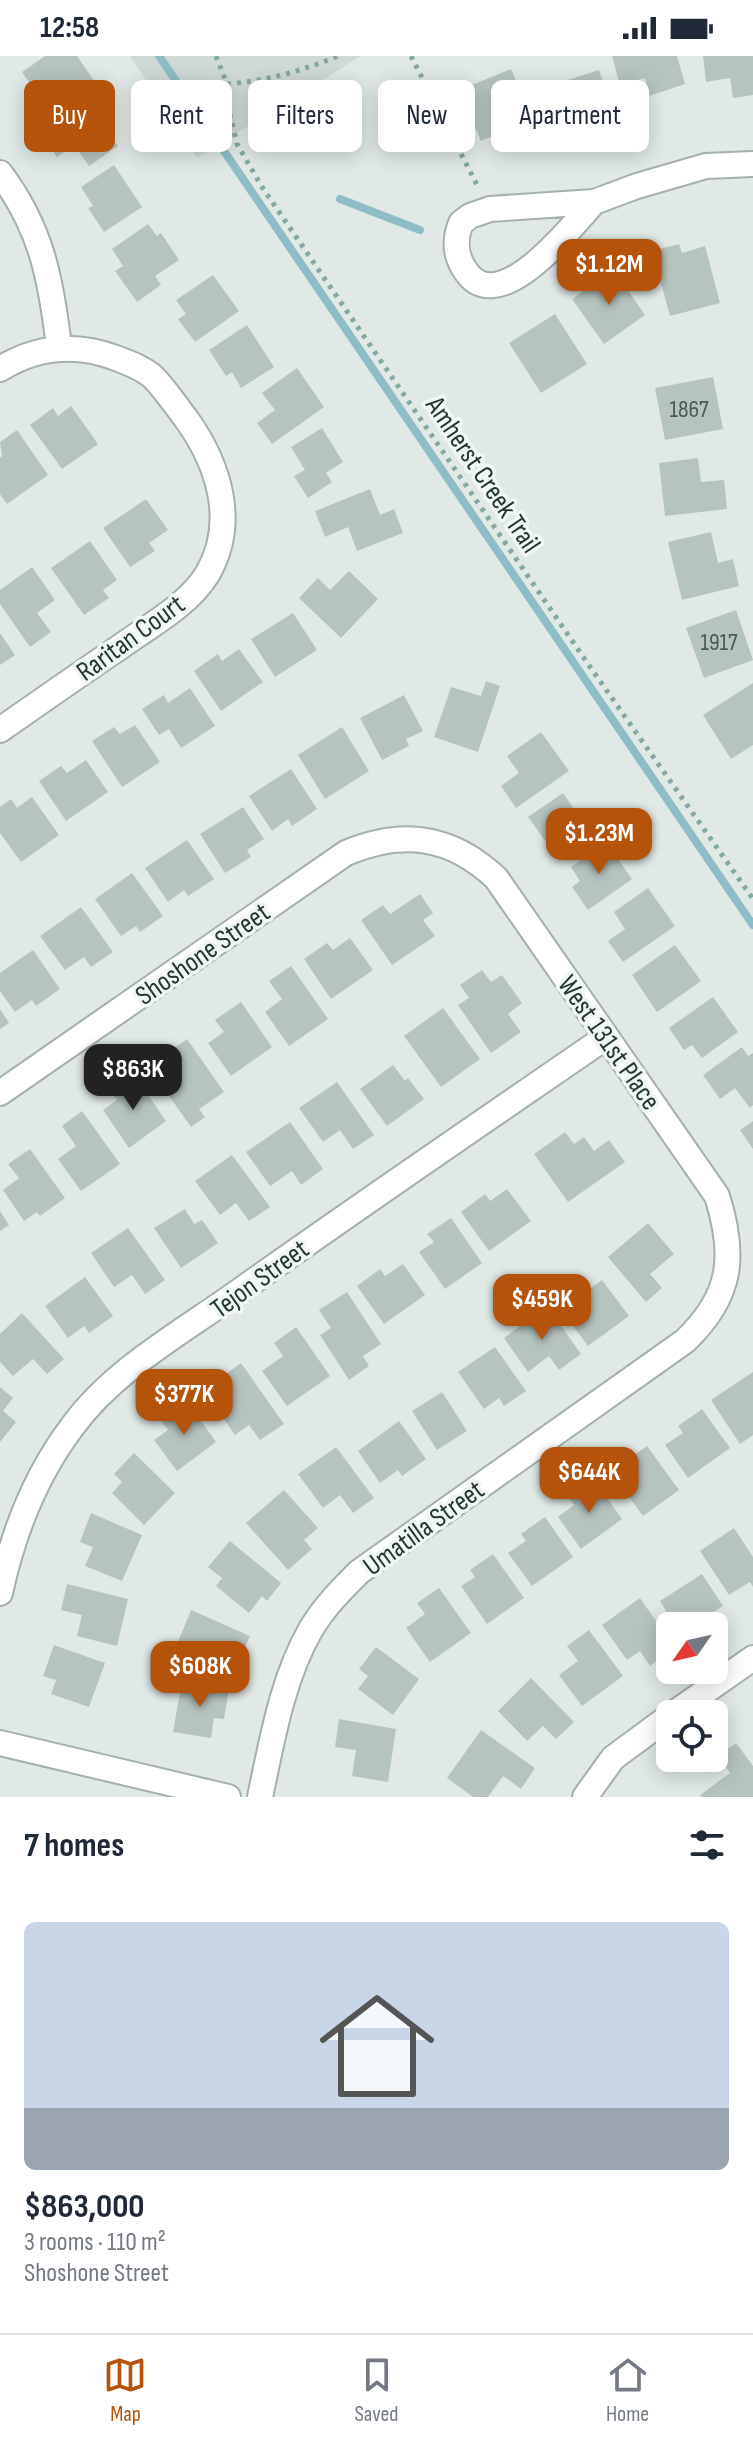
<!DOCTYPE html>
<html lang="en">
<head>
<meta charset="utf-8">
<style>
  body { margin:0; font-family:"Sofia Sans Condensed",sans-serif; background:#f6f6f7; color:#1f2937; height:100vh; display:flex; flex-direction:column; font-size:30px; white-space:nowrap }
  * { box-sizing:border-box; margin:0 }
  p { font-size:26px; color:#747a83 }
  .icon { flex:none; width:44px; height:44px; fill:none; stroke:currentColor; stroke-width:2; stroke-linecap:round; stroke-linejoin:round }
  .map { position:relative; height:1741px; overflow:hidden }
  .sheet { display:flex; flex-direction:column; background:#fff; flex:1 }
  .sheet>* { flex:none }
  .banner { position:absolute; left:24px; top:24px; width:706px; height:72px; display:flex; gap:16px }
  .needle { width:52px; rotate:236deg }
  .tools { position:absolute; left:656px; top:1556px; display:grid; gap:16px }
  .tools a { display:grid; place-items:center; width:72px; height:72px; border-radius:12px; background:#fff; box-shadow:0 4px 20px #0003; font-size:40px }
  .price { position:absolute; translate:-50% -68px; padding:0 18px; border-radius:16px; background:#b45309; color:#fff; font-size:26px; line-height:52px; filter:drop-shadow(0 2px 4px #0008) }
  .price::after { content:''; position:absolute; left:50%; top:48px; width:24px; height:18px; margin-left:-12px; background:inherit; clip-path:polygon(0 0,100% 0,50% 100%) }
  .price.active { background:#222; color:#fff }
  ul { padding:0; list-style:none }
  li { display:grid; align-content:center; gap:16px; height:424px; padding:0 24px }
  li span { display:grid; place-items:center; height:248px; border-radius:12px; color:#555 }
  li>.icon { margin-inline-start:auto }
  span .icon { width:144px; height:144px; fill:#fffc; stroke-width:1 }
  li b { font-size:34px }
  h2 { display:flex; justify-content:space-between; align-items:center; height:96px; padding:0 24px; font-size:34px }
  .pill { padding:0 28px; border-radius:12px; background:#fff; box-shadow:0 4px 20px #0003; font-size:28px; line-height:72px }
  .pill.active { background:#b45309; color:#fff }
  .status { display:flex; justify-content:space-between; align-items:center; height:56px; padding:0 40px; background:#fff; direction:ltr }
  .status svg { height:22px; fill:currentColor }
  .tabs { display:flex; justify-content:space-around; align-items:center; height:112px; border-top:2px solid #e0e1e3; background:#fff; font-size:22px; color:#747a83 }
  .tabs a { display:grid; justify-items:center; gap:4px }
  .tabs .active { color:#b45309 }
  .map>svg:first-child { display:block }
  .built { fill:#cfd9d5 }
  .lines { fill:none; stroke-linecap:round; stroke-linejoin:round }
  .stream { stroke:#8ebdc8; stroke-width:8 }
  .building { fill:#b6c4bf }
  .minor-casing { stroke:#a4b0ad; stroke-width:28 }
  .tertiary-casing { stroke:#a4b0ad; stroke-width:28 }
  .path { stroke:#84a99f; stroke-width:5; stroke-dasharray:4 6; stroke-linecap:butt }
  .minor { stroke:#fff; stroke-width:24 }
  .tertiary { stroke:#fff; stroke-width:24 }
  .labels { text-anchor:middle; stroke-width:7; stroke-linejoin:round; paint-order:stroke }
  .number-label { font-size:24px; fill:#485b56 }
  .street-label { font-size:28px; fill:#233833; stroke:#f0f6f4 }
</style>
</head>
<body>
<div class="status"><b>12:58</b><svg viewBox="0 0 49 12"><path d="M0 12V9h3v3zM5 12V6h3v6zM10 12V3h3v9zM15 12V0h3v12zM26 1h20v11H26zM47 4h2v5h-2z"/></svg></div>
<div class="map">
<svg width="753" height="1741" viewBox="0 0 753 1741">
  <rect width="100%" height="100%" fill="#e0e9e6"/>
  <path class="built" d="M130 0H361L197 102Z"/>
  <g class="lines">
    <path class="stream" d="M159 0 753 869
      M340 143 420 174"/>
  </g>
  <path class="building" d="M45 0H77L95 26 51 57 22 16Z
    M612 0H677L685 28 649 40 645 22 620 29Z
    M703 0H753V39L733 42 730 22 706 26Z
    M511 13 533 63 481 85 459 34Z
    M599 14 617 68 567 85 549 30Z
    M87 46 118 90 89 110 74 89 57 101 41 79Z
    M114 109 142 151 104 176 88 152 93 150 81 131Z
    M148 168 157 180 161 177 179 204 155 220 161 229 137 246 115 215 123 210 112 193Z
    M679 188 682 197 705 190 720 247 670 260 652 195Z
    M614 214 645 259 604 288 572 243Z
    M213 219 239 255 195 286 178 263 186 258 176 244Z
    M555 258 587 308 541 337 509 287Z
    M247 269 274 311 241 332 232 316 226 320 209 294Z
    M297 312 324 351 272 388 257 367 275 354 262 337Z
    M713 321 723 373 665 384 655 332Z
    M71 350 98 388 62 413 30 369 53 352 58 360Z
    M322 372 343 406 326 417 332 426 308 442 294 420 305 414 291 391Z
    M17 374 48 419 7 448 0 438V402L2 400 0 386Z
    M698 402 701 426 724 424 727 453 665 460 659 407Z
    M370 433 380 459 394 453 403 477 357 495 348 471 325 481 315 455Z
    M146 443 168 474 149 487 155 495 130 511 103 472Z
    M711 476 718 507 733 503 739 530 682 544 668 486Z
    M90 485 117 524 103 534 109 542 84 559 51 512Z
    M32 511 55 544 37 557 51 576 30 591 0 548V534Z
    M349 515 378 543 341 582 299 542 318 522 330 534Z
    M736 554 753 604 704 622 686 572Z
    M293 557 317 594 275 621 251 583Z
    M0 577 15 599 0 609Z
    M239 593 263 626 221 655 194 615 218 598 222 605Z
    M486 625 500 630 478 696 434 681 451 631 481 640Z
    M753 627V689L731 703 703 659Z
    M190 632 215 670 181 692 169 673 159 679 142 653 164 639 168 647Z
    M404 639 423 675 406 683 409 690 382 704 360 662Z
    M135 669 160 706 122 731 92 685 114 671 120 678Z
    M342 671 369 715 325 743 298 699Z
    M541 676 569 715 516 752 501 730 519 717 507 700Z
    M86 704 108 736 66 765 39 725 61 710 67 717Z
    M291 713 317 753 292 770 288 763 272 775 249 740Z
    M563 737 591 778 558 802 528 761Z
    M32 741 59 779 21 806 0 777V751L11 743 17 752Z
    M243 751 264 783 247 794 251 801 225 817 200 778Z
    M187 784 214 823 188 840 184 834 168 846 145 812Z
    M606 786 632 823 588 854 572 831 580 825 571 811Z
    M132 817 163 860 140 876 136 870 121 880 95 843Z
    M648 832 675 870 623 906 608 885 625 873 614 856Z
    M420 838 433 857 423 864 435 880 392 909 361 864 383 849 390 858Z
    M81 851 113 896 91 911 84 901 65 914 40 880Z
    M350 882 373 914 331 943 304 903 327 887 333 894Z
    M675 889 701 925 657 956 632 919Z
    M33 894 60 933 36 950 32 944 15 956 0 935V917Z
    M291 910 328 963 289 990 265 956 282 943 269 925Z
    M482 914 491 926 502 919 522 947 508 958 521 976 491 997 458 949 469 942 460 929Z
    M713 941 738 976 702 1002 692 989 684 994 669 972Z
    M241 946 272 991 231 1020 208 987 224 976 215 964Z
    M443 952 480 1003 441 1031 404 980Z
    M0 953 9 967 0 973Z
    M187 983 224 1036 199 1053 205 1061 191 1071 162 1030 180 1018 166 998Z
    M742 991 748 1000 753 997V1049L750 1052 735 1032 720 1043 703 1019Z
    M393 1009 405 1025 408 1022 424 1043 387 1070 360 1033Z
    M135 1020 166 1065 129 1092 103 1054 117 1044 111 1036Z
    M337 1026 374 1079 353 1093 340 1074 323 1086 299 1052Z
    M82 1055 120 1108 81 1135 58 1103 76 1090 62 1070Z
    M753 1065V1093L740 1074Z
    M290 1066 323 1113 301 1129 292 1115 270 1130 246 1096Z
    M565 1076 574 1088 584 1081 594 1095 609 1084 625 1106 568 1146 534 1098Z
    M30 1093 65 1142 40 1160 37 1156 24 1165 3 1134 19 1122 8 1108Z
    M232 1099 270 1151 249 1165 236 1147 220 1159 195 1125Z
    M507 1133 531 1165 489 1195 461 1156 485 1138 490 1145Z
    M185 1153 194 1168 202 1164 218 1187 181 1212 154 1172Z
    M0 1155 9 1169 0 1175Z
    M451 1162 482 1207 445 1233 419 1196 434 1186 427 1178Z
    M648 1167 674 1198 650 1218 662 1232 646 1246 608 1201Z
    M128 1172 165 1224 145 1238 132 1219 114 1231 91 1197Z
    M403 1208 425 1239 384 1268 357 1230 380 1213 385 1220Z
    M85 1221 113 1260 89 1277 84 1270 68 1282 45 1250Z
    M602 1224 629 1260 588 1290 561 1254Z
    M347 1236 381 1288 363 1300 369 1310 349 1324 320 1279 331 1272 319 1254Z
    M547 1250 581 1298 559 1314 549 1300 528 1316 504 1282Z
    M22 1257 64 1303 47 1318 33 1303 13 1320 0 1306V1278Z
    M296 1271 330 1320 287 1350 262 1315 283 1300 274 1287Z
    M495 1291 526 1335 504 1350 499 1342 484 1353 458 1316Z
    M241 1307 284 1368 260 1384 249 1369 235 1379 210 1343 225 1332 219 1323Z
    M753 1316V1379L740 1388 711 1344Z
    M0 1331 13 1342 3 1355 16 1366 0 1386Z
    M442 1336 467 1375 437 1394 412 1355Z
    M188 1347 216 1386 177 1415 154 1384 168 1374 162 1366Z
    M702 1353 730 1392 688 1422 665 1389 683 1377 678 1370Z
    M399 1365 426 1403 402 1420 398 1414 380 1427 358 1395Z
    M647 1390 679 1434 643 1460 616 1423 632 1412 626 1405Z
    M336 1391 374 1442 353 1457 340 1439 323 1452 298 1418Z
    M134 1397 175 1437 144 1469 112 1437 122 1426 114 1418Z
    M594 1424 622 1463 581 1493 558 1461 574 1449 569 1442Z
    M284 1434 318 1472 304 1484 312 1493 288 1514 246 1467Z
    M91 1457 142 1479 122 1525 85 1510 93 1491 80 1486Z
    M545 1461 573 1501 532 1530 508 1497 526 1485 521 1478Z
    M734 1472 753 1501V1531L750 1526 729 1539 700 1495Z
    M230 1485 281 1527 267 1545 262 1540 249 1557 216 1530 222 1522 208 1511Z
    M493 1498 524 1542 487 1568 461 1530 475 1521 470 1514Z
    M702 1518 723 1550 692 1570H675L660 1545Z
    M67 1528 128 1543 117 1590 77 1580 82 1559 61 1554Z
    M439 1532 471 1577 430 1606 406 1572 425 1558 417 1547Z
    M640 1542 670 1585V1595L650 1610 640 1595 627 1604 602 1569Z
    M191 1554 250 1580 240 1602 219 1593 211 1614 173 1598Z
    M589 1574 623 1620 582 1650 559 1619 578 1605 567 1590Z
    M54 1589 105 1607 89 1651 51 1638 56 1624 43 1620Z
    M376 1591 419 1623 393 1659 358 1633 368 1620 359 1613Z
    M531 1622 574 1666 556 1683 543 1670 527 1685 498 1655Z
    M182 1625 229 1634 224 1663 214 1662 211 1682 173 1676Z
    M339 1663 396 1673 388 1726 352 1720 356 1694 335 1691Z
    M481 1674 535 1712 521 1733 503 1720 488 1741H473L447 1722Z
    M736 1687 753 1710V1741H702L700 1739 730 1717 718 1700Z"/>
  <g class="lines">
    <g class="minor-casing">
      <path id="minor" d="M0 117C42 173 51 224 59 291
        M594 146C571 171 498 266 465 214 455 199 454 184 461 167L470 160 490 153 594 146 637 130 706 110 753 108
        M0 313C37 290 76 287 116 302 129 307 143 312 153 321 166 334 176 350 187 364 219 409 237 466 208 517 189 549 149 570 120 591 80 618 40 646 0 674
        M0 1037 346 797C403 773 451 780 496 822L717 1140C736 1200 732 1240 685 1285L359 1516C342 1533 324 1551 311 1573 282 1623 272 1685 260 1741
        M0 1537C13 1477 35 1420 72 1371 114 1313 184 1275 241 1234 362 1148 484 1065 606 981
        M673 1658 753 1602
        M585 1741 613 1702 670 1660"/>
    </g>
    <g class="tertiary-casing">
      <path id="tertiary" d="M0 1687 228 1741"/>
    </g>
    <path class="path" d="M216 0 227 28V46L237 88 262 131 588 608 753 843
      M411 0 478 131
      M227 28C266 25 302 15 338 0"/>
    <use href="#minor" class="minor"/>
    <use href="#tertiary" class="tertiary"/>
  </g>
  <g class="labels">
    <g class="number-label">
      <text x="689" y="361">1867</text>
      <text x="719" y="594">1917</text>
    </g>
    <g class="street-label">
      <text transform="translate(484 418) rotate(56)" y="10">Amherst Creek Trail</text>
      <text transform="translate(130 581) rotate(-36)" y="10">Raritan Court</text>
      <text transform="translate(202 897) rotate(-35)" y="10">Shoshone Street</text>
      <text transform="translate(610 986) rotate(55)" y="10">West 131st Place</text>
      <text transform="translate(259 1222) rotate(-36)" y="10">Tejon Street</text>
      <text transform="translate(423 1471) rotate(-36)" y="10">Umatilla Street</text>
    </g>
  </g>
</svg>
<div class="tools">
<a><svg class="needle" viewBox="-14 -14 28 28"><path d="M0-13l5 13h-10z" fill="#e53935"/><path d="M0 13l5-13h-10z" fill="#747a83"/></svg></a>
<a><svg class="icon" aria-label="locate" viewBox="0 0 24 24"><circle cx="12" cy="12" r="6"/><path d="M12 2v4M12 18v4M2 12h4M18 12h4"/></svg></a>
</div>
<b class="price" style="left:609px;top:251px">$1.12M</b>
<b class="price" style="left:599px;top:820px">$1.23M</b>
<b class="price active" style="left:133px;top:1056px">$863K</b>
<b class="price" style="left:542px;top:1286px">$459K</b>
<b class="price" style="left:184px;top:1381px">$377K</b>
<b class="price" style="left:589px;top:1459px">$644K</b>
<b class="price" style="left:200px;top:1653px">$608K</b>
<div class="banner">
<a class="pill active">Buy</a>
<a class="pill">Rent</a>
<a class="pill">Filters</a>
<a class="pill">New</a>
<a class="pill">Apartment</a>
</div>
</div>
<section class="sheet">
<h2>7 homes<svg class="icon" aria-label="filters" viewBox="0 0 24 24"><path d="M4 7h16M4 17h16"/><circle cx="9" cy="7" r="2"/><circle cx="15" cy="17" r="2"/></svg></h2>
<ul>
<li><span style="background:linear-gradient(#c9d6e8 75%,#9aa5b1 0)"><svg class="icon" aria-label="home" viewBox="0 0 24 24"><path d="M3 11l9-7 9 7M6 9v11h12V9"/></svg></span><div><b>$863,000</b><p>3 rooms · 110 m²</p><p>Shoshone Street</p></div></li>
</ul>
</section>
<nav class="tabs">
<a class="active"><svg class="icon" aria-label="map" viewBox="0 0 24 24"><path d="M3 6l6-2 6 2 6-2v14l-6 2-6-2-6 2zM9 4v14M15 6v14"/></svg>Map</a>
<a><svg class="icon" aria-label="saved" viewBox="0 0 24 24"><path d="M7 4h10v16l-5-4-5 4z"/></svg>Saved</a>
<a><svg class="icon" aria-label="home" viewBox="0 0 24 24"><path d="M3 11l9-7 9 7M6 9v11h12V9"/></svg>Home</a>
</nav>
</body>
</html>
